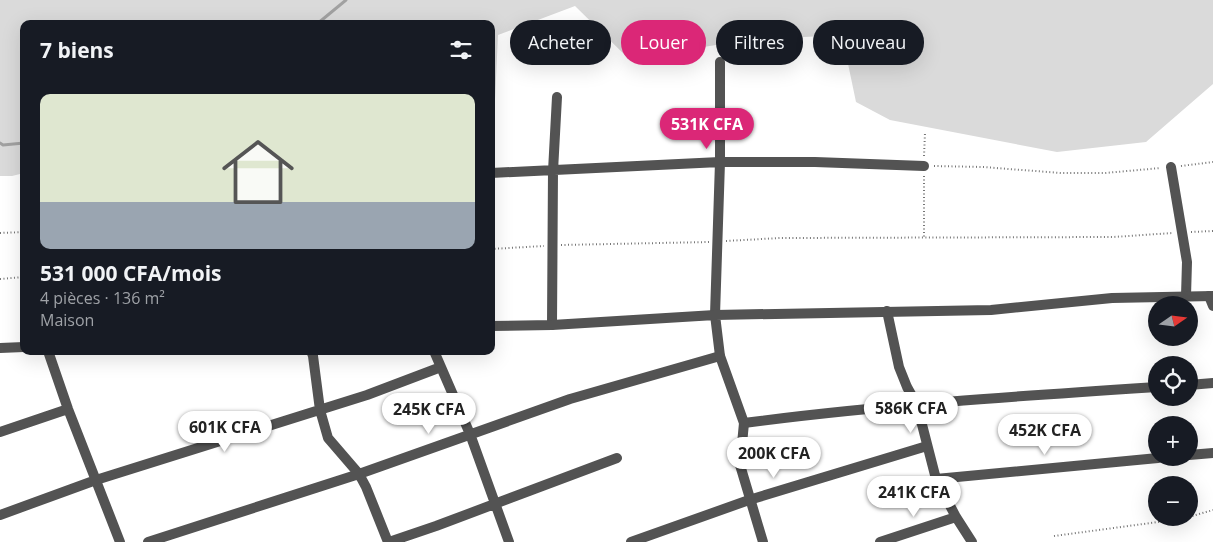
<!DOCTYPE html>
<html lang="fr">
<head>
<meta charset="utf-8">
<style>
  body { margin:0; font-family:"Open Sans",sans-serif; background:#20242c; color:#f1f3f6; height:100vh; display:flex; flex-direction:column; font-size:19px; white-space:nowrap }
  * { box-sizing:border-box; margin:0 }
  p { font-size:16px; color:#9ea1a6 }
  .icon { flex:none; width:28px; height:28px; fill:none; stroke:currentColor; stroke-width:2; stroke-linecap:round; stroke-linejoin:round }
  .map { position:relative; flex:1; overflow:hidden }
  .drawer { position:absolute; left:20px; top:20px; width:475px; height:335px; display:flex; flex-direction:column; background:#171b24; border-radius:10px; box-shadow:0 5px 20px #0002 }
  .drawer>* { flex:none }
  .guide { position:absolute; left:510px; top:20px; width:475px; height:45px; display:flex; gap:10px }
  .needle { width:32px; rotate:76deg }
  .buttons { position:absolute; left:1148px; top:296px; display:grid; gap:10px }
  .buttons a { display:grid; place-items:center; width:50px; height:50px; border-radius:50%; background:#171b24; box-shadow:0 5px 20px #0002; font-size:25px }
  .price { position:absolute; translate:-50% -42px; padding:0 11px; border-radius:18px; background:#fff; color:#222; font-size:16px; line-height:32px; filter:drop-shadow(0 1px 2px #0008) }
  .price::after { content:''; position:absolute; left:50%; top:30px; width:15px; height:11px; margin-left:-8px; background:inherit; clip-path:polygon(0 0,100% 0,50% 100%) }
  .price.on { background:#db2777; color:#fff }
  ul { padding:0; list-style:none }
  li { display:grid; align-content:center; gap:10px; height:265px; padding:0 20px }
  li+li { border-top:1px solid #363941 }
  li span { display:grid; place-items:center; height:155px; border-radius:10px; color:#555 }
  li>.icon { margin-inline-start:auto }
  span .icon { width:90px; height:90px; fill:#fffc; stroke-width:1 }
  li b { font-size:21px }
  h2 { display:flex; justify-content:space-between; align-items:center; height:60px; padding:0 20px; font-size:21px }
  .chip { padding:0 18px; border-radius:22px; background:#171b24; box-shadow:0 5px 20px #0002; font-size:18px; line-height:45px }
  .chip.on { background:#db2777; color:#fff }
  .map>svg:first-child { display:block }
  .green { fill:#dadada }
  .lines { fill:none; stroke-linecap:round; stroke-linejoin:round }
  .stream { stroke:#a1a1a1; stroke-width:3 }
  .path { stroke:#757575; stroke-width:2; stroke-dasharray:1 2.5; stroke-linecap:butt }
  .minor { stroke:#535353; stroke-width:10 }
  .tertiary { stroke:#535353; stroke-width:10 }
</style>
</head>
<body>
<div class="map">
<svg width="1213" height="542" viewBox="0 0 1213 542">
  <rect width="100%" height="100%" fill="#fff"/>
  <path class="green" d="M0 0H1213V84L1146 142 1057 152 890 120 856 102 842 35 747 40 629 59 575 6 498 35 495 100 491 101V24H24V173L12 176H0Z"/>
  <g class="lines">
    <path class="stream" d="M317 24 346 0
      M0 143 3 145 24 143"/>
    <path class="path" d="M924 156 925 133
      M934 166 983 167 1061 173H1105L1161 168
      M1181 166 1213 162
      M924 176V238
      M1191 232 1213 231
      M0 233 24 232
      M726 241 780 238 1113 237 1173 233
      M561 245 709 242
      M491 249 544 246
      M0 279 24 277
      M1189 517 1213 510
      M1054 536 1188 518"/>
    <path class="minor" d="M1171 167 1187 262 1186 296
      M491 173 720 162H815L924 166
      M1209 296 1213 306
      M887 311 899 367 907 387 917 405 936 479 956 517 972 542
      M715 315 720 162V62
      M552 325 553 171 557 97
      M48 351 68 409 120 542
      M311 351 313 356 320 410 328 438 359 474 366 487 388 542
      M434 351 470 434 509 542
      M1189 385 1213 383
      M744 423C881 405 1019 396 1156 387
      M0 432 68 409
      M1189 455 1213 453
      M936 479 1158 458
      M0 515 96 480 367 395 441 367
      M148 542 359 474 570 399 720 356
      M389 542 436 526 617 458
      M631 542 749 500 927 446
      M880 542 956 517"/>
    <path class="tertiary" d="M715 315 720 356 744 423 740 465 763 542
      M491 326 552 325 715 315 991 310 1112 298 1213 296
      M0 348 24 347"/>
  </g>
</svg>
<div class="buttons">
<a><svg class="needle" viewBox="-14 -14 28 28"><path d="M0-13l5 13h-10z" fill="#e53935"/><path d="M0 13l5-13h-10z" fill="#9ea1a6"/></svg></a>
<a><svg class="icon" aria-label="locate" viewBox="0 0 24 24"><circle cx="12" cy="12" r="6"/><path d="M12 2v4M12 18v4M2 12h4M18 12h4"/></svg></a>
<a>+</a>
<a>−</a>
</div>
<b class="price on" style="left:707px;top:150px">531K CFA</b>
<b class="price" style="left:911px;top:434px">586K CFA</b>
<b class="price" style="left:429px;top:435px">245K CFA</b>
<b class="price" style="left:225px;top:453px">601K CFA</b>
<b class="price" style="left:1045px;top:456px">452K CFA</b>
<b class="price" style="left:774px;top:479px">200K CFA</b>
<b class="price" style="left:914px;top:518px">241K CFA</b>
<div class="guide">
<a class="chip">Acheter</a>
<a class="chip on">Louer</a>
<a class="chip">Filtres</a>
<a class="chip">Nouveau</a>
</div>
<section class="drawer">
<h2>7 biens<svg class="icon" aria-label="filters" viewBox="0 0 24 24"><path d="M4 7h16M4 17h16"/><circle cx="9" cy="7" r="2"/><circle cx="15" cy="17" r="2"/></svg></h2>
<ul>
<li><span style="background:linear-gradient(#dfe7d0 70%,#9aa5b1 0)"><svg class="icon" aria-label="home" viewBox="0 0 24 24"><path d="M3 11l9-7 9 7M6 9v11h12V9"/></svg></span><div><b>531 000 CFA/mois</b><p>4 pièces · 136 m²</p><p>Maison</p></div></li>
</ul>
</section>
</div>
</body>
</html>
